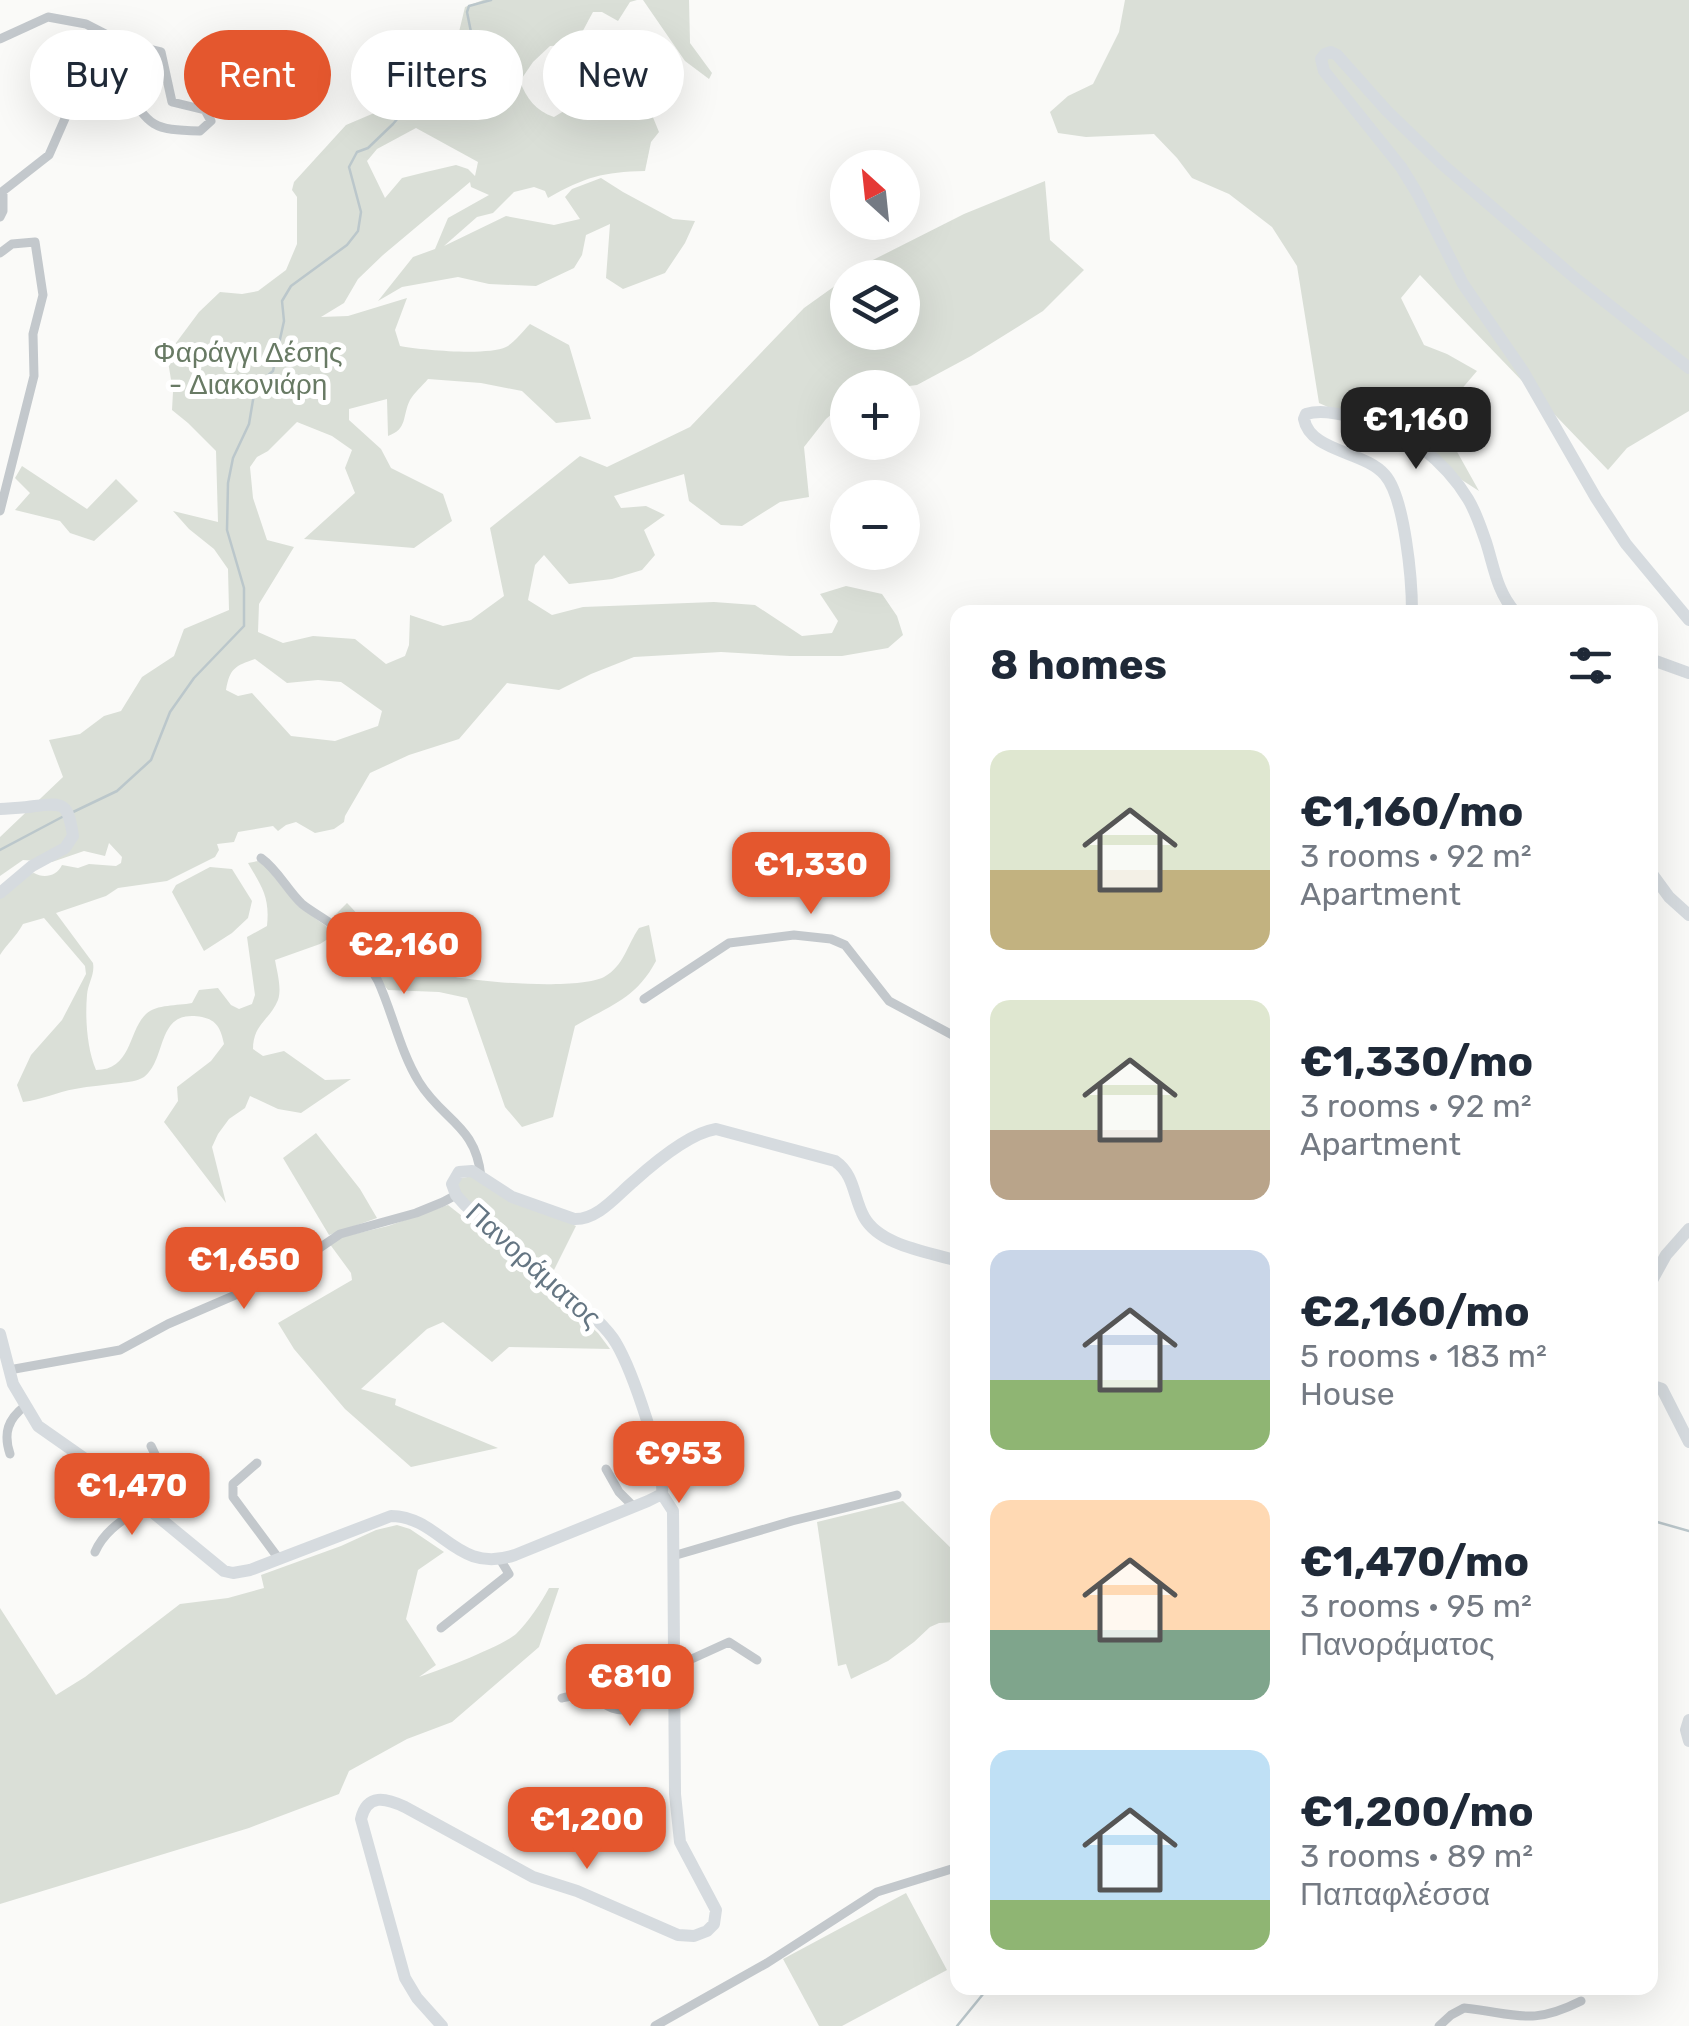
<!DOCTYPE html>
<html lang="en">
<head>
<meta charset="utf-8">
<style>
  body { margin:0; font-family:Rubik,sans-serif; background:#f2f2f3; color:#1f2937; height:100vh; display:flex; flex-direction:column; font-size:38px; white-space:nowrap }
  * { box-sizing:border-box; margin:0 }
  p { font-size:32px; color:#747a83 }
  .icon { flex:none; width:55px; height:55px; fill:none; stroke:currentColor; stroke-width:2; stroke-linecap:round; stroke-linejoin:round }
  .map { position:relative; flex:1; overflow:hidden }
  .side { position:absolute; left:950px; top:605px; width:708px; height:1390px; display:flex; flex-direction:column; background:#fff; border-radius:20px; box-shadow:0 10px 40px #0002 }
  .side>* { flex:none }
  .banner { position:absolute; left:30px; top:30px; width:770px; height:90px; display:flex; gap:20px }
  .needle { width:65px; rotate:333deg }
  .tools { position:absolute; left:830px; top:150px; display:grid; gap:20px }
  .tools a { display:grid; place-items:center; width:90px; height:90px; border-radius:50%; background:#fff; box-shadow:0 10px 40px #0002; font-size:50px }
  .price { position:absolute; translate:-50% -85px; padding:0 22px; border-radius:20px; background:#e4572e; color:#fff; font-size:32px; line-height:65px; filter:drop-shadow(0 2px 5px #0008) }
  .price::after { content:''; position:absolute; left:50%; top:60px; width:30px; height:22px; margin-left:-15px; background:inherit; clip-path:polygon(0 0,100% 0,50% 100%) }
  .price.active { background:#222; color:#fff }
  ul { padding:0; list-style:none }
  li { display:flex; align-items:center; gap:30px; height:250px; padding:0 40px }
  li span { display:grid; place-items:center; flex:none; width:280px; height:200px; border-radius:20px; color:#555 }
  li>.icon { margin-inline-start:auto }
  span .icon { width:120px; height:120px; fill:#fffc; stroke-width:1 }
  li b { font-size:42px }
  h2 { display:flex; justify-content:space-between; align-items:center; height:120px; padding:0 40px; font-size:42px }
  .chip { padding:0 35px; border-radius:45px; background:#fff; box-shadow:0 10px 40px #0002; font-size:35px; line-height:90px }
  .chip.active { background:#e4572e; color:#fff }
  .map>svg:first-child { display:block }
  .green { fill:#dadfd7; fill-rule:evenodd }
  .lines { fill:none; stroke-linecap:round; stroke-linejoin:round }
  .stream { stroke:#bbc7cb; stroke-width:2.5 }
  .street { stroke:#c3c8cc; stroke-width:9 }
  .secondary { stroke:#d6dbdf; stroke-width:12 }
  .labels { text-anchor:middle; stroke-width:10; stroke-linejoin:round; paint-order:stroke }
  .park-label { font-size:28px; fill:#687a64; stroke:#fff }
  .street-label { font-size:28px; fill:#657683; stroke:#fff }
</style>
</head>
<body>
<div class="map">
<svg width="1689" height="2026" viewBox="0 0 1689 2026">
  <rect width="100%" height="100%" fill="#fafaf8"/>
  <path class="green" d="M483 0H637L630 2 618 21 602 12H593C579 37 580 45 550 46L533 62 520 81C526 98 536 111 554 117L587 97 603 99 633 116 652 115 659 132 651 142 645 171C603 172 585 177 548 198L545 191 534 187 514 192 493 213 477 217 444 246 506 216 554 225 580 219 565 197 572 189 601 178 623 192 673 219 695 221 685 243 665 273 623 289 606 278 610 224 586 235 582 255 574 268 536 286 489 284 458 277 402 287 378 301 413 257 435 249 448 218 489 195 471 187 470 182 383 255 358 279 344 303 321 317 348 316 407 298 395 330 400 346C421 350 487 356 506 347 514 343 523 331 530 324L569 345 591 419 556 423 522 391 481 383 428 379C422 386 414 393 410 400 402 416 408 429 388 436L387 399 349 409V420L381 449 391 468 443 494 452 521 414 548 304 539 355 493 345 468 352 450 332 436 297 422 268 451 257 457 250 467 253 498 267 540 294 547 259 604 258 632 283 643 313 636 355 639 386 664 405 656 409 645 410 615 443 626 471 620 504 596 490 528 580 456 607 467 690 427 804 308 867 263 964 214 1045 181 1050 240 1084 270 1043 311 971 356 917 385 893 388H848L847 401 826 419 804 447 809 497 780 502 742 526 721 525 689 501 684 474 614 496 621 508 646 506 665 515 644 530 655 555 642 570 612 579 569 584 544 555 535 565 528 600 552 615 583 607 714 602 755 605 802 636 832 633 838 621 820 594 846 586 882 594 897 616 903 635 888 648 842 656H790L721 652 634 657 591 674 559 690 507 683 459 739 409 755 370 773 345 816 344 822 334 829 315 833 296 822 286 825 278 831 273 826 238 832 234 842 217 844 219 850 215 857 167 881 118 888 106 896 56 913 93 963C95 975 88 983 87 995 85 1018 87 1049 96 1070 132 1070 128 1031 146 1014 157 1004 177 1006 192 1003L199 990 218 988 231 1005 239 1009 252 1004 255 995 247 937 267 926C270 897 262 887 248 863L258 861 267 868 298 906 333 931 331 937 320 944 275 960C277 972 282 988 278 1000 270 1020 253 1024 253 1049L263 1056 284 1051 325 1080 351 1079 301 1113 278 1109 250 1096 245 1108 229 1119 218 1134 212 1147 226 1203 164 1122 178 1101 177 1087 211 1061 224 1044C221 1029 217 1020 202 1017 155 1008 168 1059 144 1077 138 1081 128 1082 121 1083 106 1085 90 1086 75 1089 57 1092 41 1100 23 1102L17 1085 31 1055 62 1020 86 974 85 966 44 918 23 924C16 937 7 944 0 955V897L26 874 34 873C44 879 57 876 62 865L78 868 89 864 116 866 121 863 122 857 109 843 105 856 84 851 52 862 23 860 0 876V837L63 777 49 740 80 734 104 716 121 711 142 677 174 656 184 629 229 610 228 569 214 549 189 529 173 511 218 522 216 451 188 423 172 410 173 392 167 355 199 312 220 292 242 294 258 291 286 270 297 244V197L292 190 294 182 346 125 379 111 393 110 459 32 465 7ZM416 128 478 162 475 176 468 169 456 165 426 172 402 178 385 198 367 161 377 149ZM848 278H902V332H848ZM255 659 287 683 318 680 341 682 382 711 378 726 335 741 291 736 252 693 238 696 226 690C230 668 235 666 255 659Z
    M643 0H689L690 43 712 73 709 79 685 61Z
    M1125 0H1689V411L1627 448 1608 470 1420 275 1401 298 1424 345 1447 354 1477 371 1454 398 1422 389 1479 491 1395 437 1319 403 1297 266 1272 227 1229 194 1192 178 1177 158 1154 134 1086 137 1058 133 1050 112 1068 96 1093 84 1119 32Z
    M22 466 87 509 116 479 138 501 94 541 70 533 60 521 15 510 30 493 15 478Z
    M210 867 232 869 252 901 248 918 232 933 204 951 172 892 176 885Z
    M347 903C365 921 391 957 414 967 445 981 574 992 604 977 624 966 627 945 639 928L649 925 656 961C636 999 609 1006 575 1026L553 1117 522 1127 505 1107 467 998 439 992 388 990 332 922 334 916Z
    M316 1133 360 1189 377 1218 329 1235 283 1158Z
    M472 1176 576 1226 552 1274 511 1237 458 1193V1179Z
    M448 1205 513 1256 598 1333 610 1349 509 1347 492 1362 443 1322 427 1329 361 1389 396 1399 395 1405 498 1448 411 1467 345 1409 294 1349 278 1323 352 1280 351 1273 329 1243 342 1237 388 1226Z
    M903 1501 957 1554V1622L939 1623 930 1627 914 1642 888 1661 851 1679 846 1664 838 1666 817 1522Z
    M397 1525 410 1529 444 1552 418 1570 406 1619 436 1665 419 1677C438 1671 502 1646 516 1634 529 1621 541 1603 549 1588H559L539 1647 452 1722 407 1739 349 1771 339 1794 249 1828 0 1904V1608L56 1695 85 1677 180 1604 228 1598 264 1588 261 1575 341 1546 376 1530Z
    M906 1893 947 1970 842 2026H819L783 1959Z"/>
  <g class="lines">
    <path class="stream" d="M71 813 117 791 151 760 170 712 194 678 244 626V588L227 530 228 483 233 458 249 424 253 400 260 382 273 371 284 321 282 301 291 286 347 245 358 231 361 212 349 167 357 152 368 148 393 124 417 95 430 85 443 62 466 44 471 32 467 12 469 6 491 0
      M0 850 64 816
      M1650 1520 1689 1531
      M957 2026 988 1988"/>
    <path class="street" d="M0 39 48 17 86 24 123 43 161 52 172 102 205 110 211 121 200 131C152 130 150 127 125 87L94 84 77 91 49 155 3 191V211L0 217
      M0 253 12 244 35 242 43 295 33 334 34 376 0 511
      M261 858C278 870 287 890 302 904 312 912 324 918 334 926 351 940 368 962 378 981 393 1014 400 1051 419 1082 443 1121 476 1125 481 1177
      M644 999 729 943 794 935 831 939 845 945 889 1001 958 1038
      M9 1370 120 1350 168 1324 277 1277 340 1234 416 1213 443 1202 456 1195
      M10 1454C3 1433 8 1419 25 1406
      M257 1463 233 1484V1497L279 1559
      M606 1469 619 1492 634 1507
      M133 1495 165 1475 151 1446
      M95 1552C105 1529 125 1519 145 1505
      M673 1556 792 1521 897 1495
      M441 1628 509 1574 500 1559
      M674 1667 729 1642 757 1660
      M562 1698C601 1687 600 1712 626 1710 639 1709 663 1686 675 1677
      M655 2026 767 1963 877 1892 958 1867
      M1439 2026 1451 2015 1464 2008C1518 2014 1531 2026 1581 2001"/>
    <path class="secondary" d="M1689 368 1575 278 1443 165 1387 111 1337 55 1331 52 1325 54 1321 59 1324 71 1401 167 1417 193 1463 284 1523 371 1596 498 1626 544 1689 620
      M1412 612C1412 581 1405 498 1385 475 1365 451 1310 452 1304 419L1306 414C1323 409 1342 415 1360 418 1401 424 1447 464 1468 499 1476 512 1481 528 1486 542 1494 567 1497 592 1515 612
      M1650 659 1689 673
      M0 809C11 808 23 808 35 806 65 802 68 804 73 836L65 848 32 866 0 893
      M1650 871 1669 897 1689 915
      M1650 1284 1666 1255 1689 1229
      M0 1334 13 1384 38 1426 105 1473 224 1571 233 1573 250 1570 391 1516C442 1517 455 1575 515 1555L648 1501 662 1494C665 1465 632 1370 616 1343 611 1334 604 1327 596 1319L465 1205 456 1195 452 1184 459 1172 472 1171 512 1197 574 1219C598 1220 617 1195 634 1181 654 1163 690 1133 716 1129L835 1161C855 1175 853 1197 864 1217 880 1246 929 1252 958 1261
      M1650 1385 1662 1389 1689 1442
      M1689 1720 1686 1730 1689 1741
      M442 2026 417 1998 405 1978 361 1819C367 1793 386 1798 405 1807L533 1877 577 1891 678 1935 694 1936 707 1931 714 1924 716 1910 680 1842 675 1794 673 1511 662 1494"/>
  </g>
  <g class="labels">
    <g class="park-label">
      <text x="248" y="362">Φαράγγι Δέσης<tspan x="248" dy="32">- Διακονιάρη</tspan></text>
    </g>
    <g class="street-label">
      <text transform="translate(534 1265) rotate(42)" y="10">Πανοράματος</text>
    </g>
  </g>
</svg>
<div class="tools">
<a><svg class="needle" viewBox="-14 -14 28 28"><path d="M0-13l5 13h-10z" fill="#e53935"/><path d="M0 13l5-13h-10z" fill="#747a83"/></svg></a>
<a><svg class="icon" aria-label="layers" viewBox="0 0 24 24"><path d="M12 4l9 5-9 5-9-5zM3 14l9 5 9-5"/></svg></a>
<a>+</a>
<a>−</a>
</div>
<b class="price active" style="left:1416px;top:472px">€1,160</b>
<b class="price" style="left:811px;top:917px">€1,330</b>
<b class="price" style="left:404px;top:997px">€2,160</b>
<b class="price" style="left:244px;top:1312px">€1,650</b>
<b class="price" style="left:679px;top:1506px">€953</b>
<b class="price" style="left:132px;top:1538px">€1,470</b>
<b class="price" style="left:630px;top:1729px">€810</b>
<b class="price" style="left:587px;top:1872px">€1,200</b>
<div class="banner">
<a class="chip">Buy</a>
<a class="chip active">Rent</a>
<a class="chip">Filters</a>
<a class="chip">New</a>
</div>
<section class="side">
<h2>8 homes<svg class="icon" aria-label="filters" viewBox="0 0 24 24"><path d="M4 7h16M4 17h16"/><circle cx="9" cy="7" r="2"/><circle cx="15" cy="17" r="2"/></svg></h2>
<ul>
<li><span style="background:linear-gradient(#dfe7d0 60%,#c2b280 0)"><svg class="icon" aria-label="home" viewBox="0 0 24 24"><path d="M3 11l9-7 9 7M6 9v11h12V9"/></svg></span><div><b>€1,160/mo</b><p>3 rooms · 92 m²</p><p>Apartment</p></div></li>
<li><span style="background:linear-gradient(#dfe7d0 65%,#b9a48a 0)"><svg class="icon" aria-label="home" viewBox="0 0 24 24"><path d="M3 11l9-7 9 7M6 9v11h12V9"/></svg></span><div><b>€1,330/mo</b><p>3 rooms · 92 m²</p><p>Apartment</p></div></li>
<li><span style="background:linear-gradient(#c9d6e8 65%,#8fb573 0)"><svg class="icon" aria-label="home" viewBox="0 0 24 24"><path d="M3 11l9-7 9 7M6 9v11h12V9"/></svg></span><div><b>€2,160/mo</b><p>5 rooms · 183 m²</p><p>House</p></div></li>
<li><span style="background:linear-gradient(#ffd9b3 65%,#7fa58c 0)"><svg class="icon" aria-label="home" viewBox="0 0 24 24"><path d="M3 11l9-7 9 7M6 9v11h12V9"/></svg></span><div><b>€1,470/mo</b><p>3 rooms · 95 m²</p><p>Πανοράματος</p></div></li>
<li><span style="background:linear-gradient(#bfe0f5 75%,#8fb573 0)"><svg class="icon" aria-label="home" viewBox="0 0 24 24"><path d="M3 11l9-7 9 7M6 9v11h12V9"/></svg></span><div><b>€1,200/mo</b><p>3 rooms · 89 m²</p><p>Παπαφλέσσα</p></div></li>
</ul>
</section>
</div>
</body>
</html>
